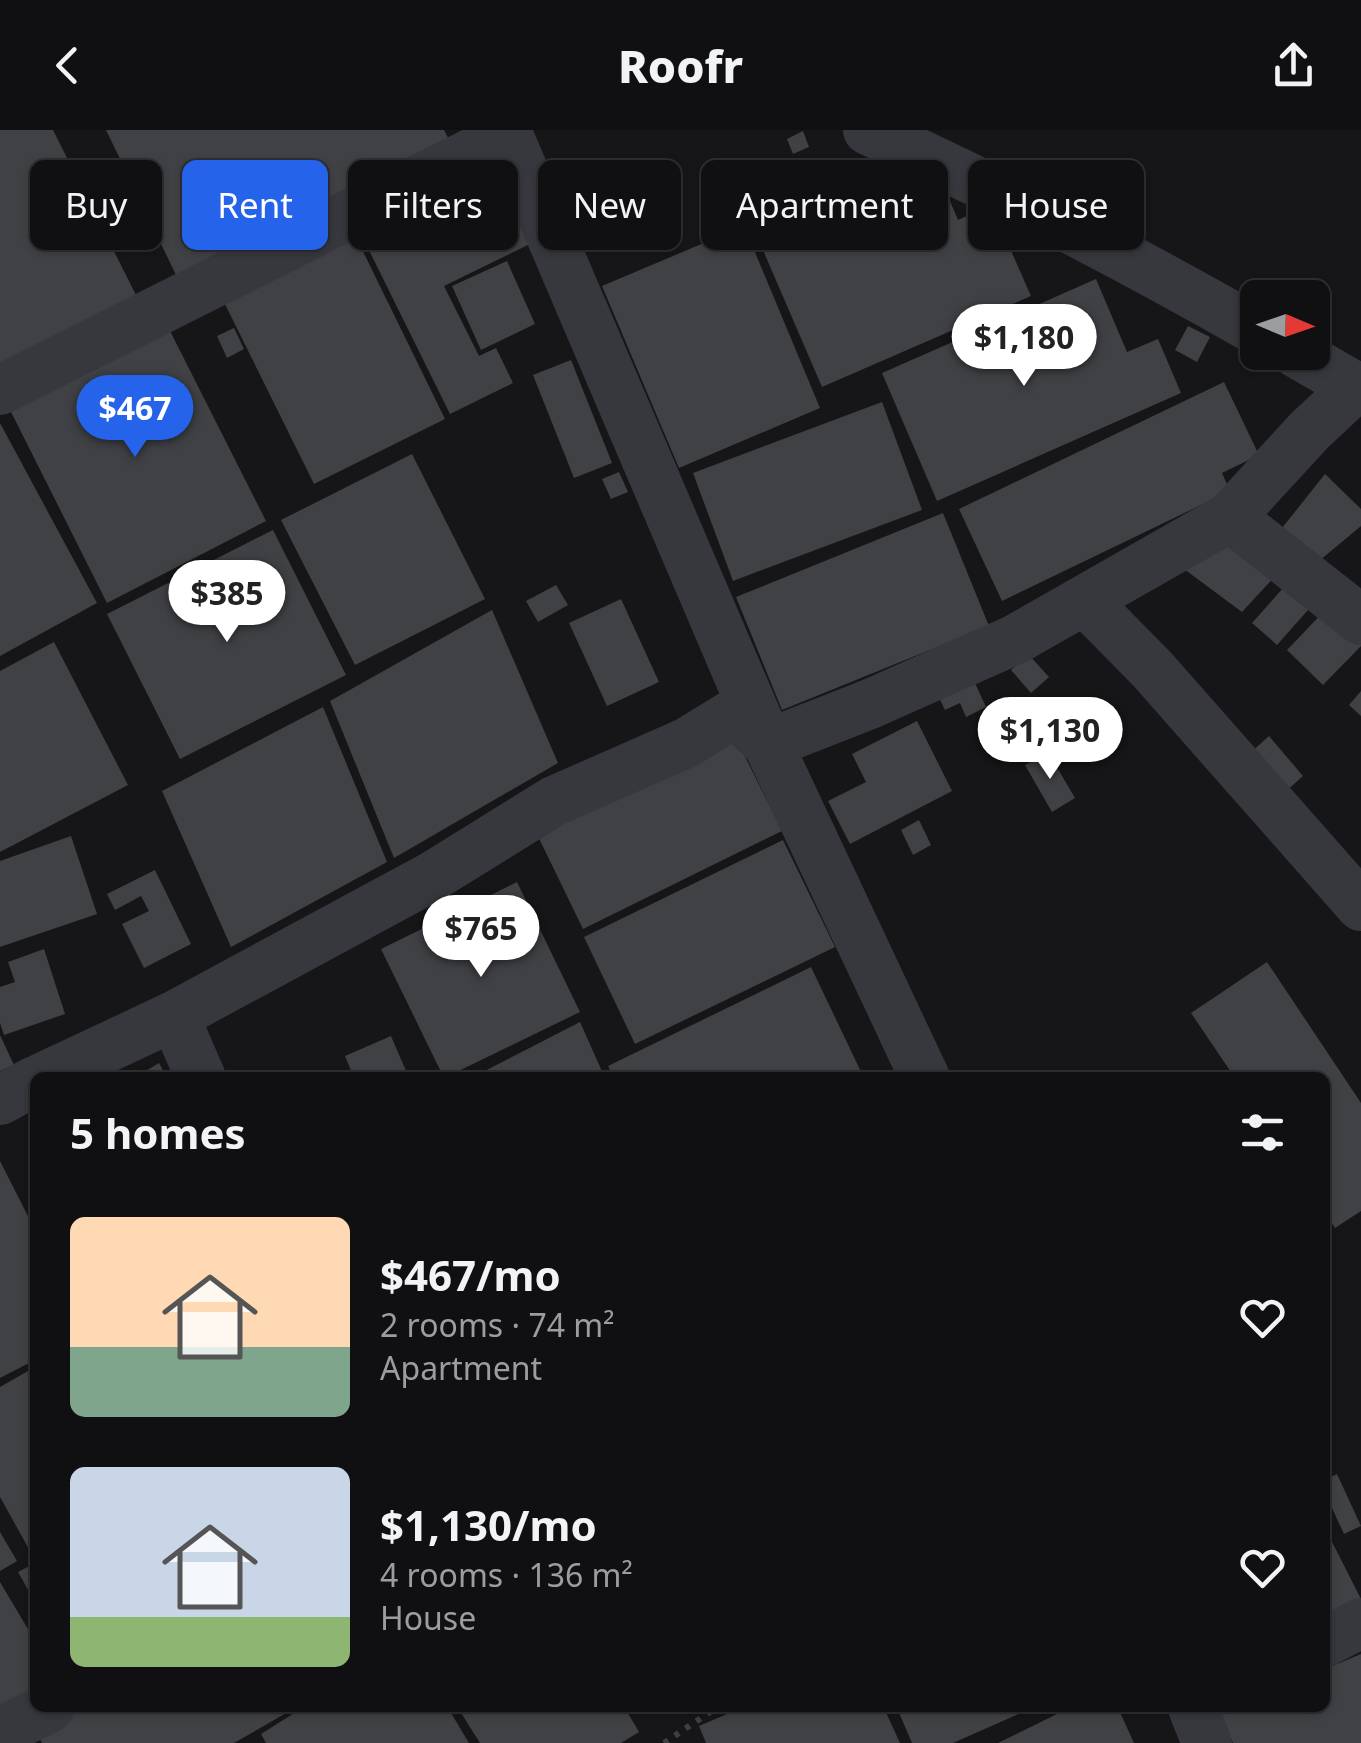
<!DOCTYPE html>
<html lang="en">
<head>
<meta charset="utf-8">
<style>
  body { margin:0; font-family:"Noto Sans",sans-serif; background:#1e1e20; color:#f1f3f6; height:100vh; display:flex; flex-direction:column; font-size:38px; white-space:nowrap }
  * { box-sizing:border-box; margin:0 }
  p { font-size:32px; color:#9c9d9f }
  .icon { flex:none; width:55px; height:55px; fill:none; stroke:currentColor; stroke-width:2; stroke-linecap:round; stroke-linejoin:round }
  .map { position:relative; flex:1; overflow:hidden }
  .details { position:absolute; left:30px; top:942px; width:1300px; height:640px; display:flex; flex-direction:column; background:#101012; border-radius:15px; box-shadow:0 2px 8px #0004,0 0 0 2px #303032 }
  .details>* { flex:none }
  .top-card { position:absolute; left:30px; top:30px; width:1302px; height:90px; display:flex; gap:20px }
  .needle { width:65px; rotate:92deg }
  .controls { position:absolute; left:1240px; top:150px; display:grid; gap:20px }
  .controls a { display:grid; place-items:center; width:90px; height:90px; border-radius:15px; background:#101012; box-shadow:0 2px 8px #0004,0 0 0 2px #303032; font-size:50px }
  .price { position:absolute; translate:-50% -85px; padding:0 22px; border-radius:35px; background:#fff; color:#222; font-size:32px; line-height:65px; filter:drop-shadow(0 2px 5px #0008) }
  .price::after { content:''; position:absolute; left:50%; top:60px; width:30px; height:22px; margin-left:-15px; background:inherit; clip-path:polygon(0 0,100% 0,50% 100%) }
  .price.selected { background:#2563eb; color:#fff }
  ul { padding:0; list-style:none }
  li { display:flex; align-items:center; gap:30px; height:250px; padding:0 40px }
  li span { display:grid; place-items:center; flex:none; width:280px; height:200px; border-radius:15px; color:#555 }
  li>.icon { margin-inline-start:auto }
  span .icon { width:120px; height:120px; fill:#fffc; stroke-width:1 }
  li b { font-size:42px }
  h2 { display:flex; justify-content:space-between; align-items:center; height:120px; padding:0 40px; font-size:42px }
  .tag { padding:0 35px; border-radius:15px; background:#101012; box-shadow:0 2px 8px #0004,0 0 0 2px #303032; font-size:35px; line-height:90px }
  .tag.selected { background:#2563eb; color:#fff }
  header { display:flex; justify-content:space-between; align-items:center; height:130px; padding:0 40px; background:#101012; font-size:45px; font-weight:800 }
  .map>svg:first-child { display:block }
  .building { fill:#404145 }
  .lines { fill:none; stroke-linecap:round; stroke-linejoin:round }
  .path { stroke:#3d3f44; stroke-width:6; stroke-dasharray:5 8; stroke-linecap:butt }
  .minor { stroke:#37383d; stroke-width:50 }
</style>
</head>
<body>
<header><svg class="icon" aria-label="back" viewBox="0 0 24 24"><path d="M15 5l-7 7 7 7"/></svg>Roofr<svg class="icon" aria-label="share" viewBox="0 0 24 24"><path d="M12 15V3M7 8l5-5 5 5M5 13v7h14v-7"/></svg></header>
<div class="map">
<svg width="1361" height="1613" viewBox="0 0 1361 1613">
  <rect width="100%" height="100%" fill="#161618"/>
  <path class="building" d="M0 0H53L140 173 0 235Z
    M106 0H444L451 14 177 147Z
    M803 1 809 17 793 24 787 9Z
    M494 26 536 111 444 156 479 226 496 218 513 253 450 284 356 94Z
    M892 41 912 87 950 71 958 90 991 75 1031 166 822 257 750 90 856 44 860 54Z
    M744 96 820 278 679 338 602 156Z
    M353 101 445 289 314 354 221 166Z
    M507 131 535 194 481 220 452 156Z
    M1096 149 1127 222 1158 209 1181 263 937 371 882 243Z
    M163 187 266 391 107 473 4 268Z
    M1188 196 1210 207 1197 232 1175 220Z
    M234 198 244 219 227 228 217 206Z
    M571 230 612 333 574 348 533 245Z
    M1224 252 1259 325 1222 343 1230 361 1002 471 959 379Z
    M882 272 922 380 733 451 693 343Z
    M0 293 97 473 0 526Z
    M412 324 485 469 355 535 281 390Z
    M619 342 628 362 611 369 602 349Z
    M1325 344 1361 379V396L1313 436 1278 403Z
    M943 383 989 496 782 580 736 467Z
    M273 400 346 545 180 629 107 484Z
    M1225 403 1279 442 1242 482 1184 439Z
    M1291 449 1316 471 1277 515 1252 493Z
    M556 455 568 475 538 492 526 471Z
    M621 469 659 552 607 576 569 493Z
    M1330 475 1361 505V516L1323 555 1287 520Z
    M492 480 558 633 394 728 330 571Z
    M54 512 128 655 0 722V541Z
    M1029 525 1049 547 1031 563 1011 540Z
    M968 538 986 577 966 587 960 573 945 580 933 555Z
    M1361 561V586L1349 575Z
    M323 577 387 732 231 817 162 661Z
    M1029 585 1044 607 1019 623 1005 601Z
    M917 591 952 661 850 714 828 671 866 652 852 624Z
    M730 596 782 701 583 799 532 694Z
    M1269 606 1303 646 1283 664 1249 624Z
    M1048 622 1075 668 1052 682 1025 635Z
    M919 690 931 715 913 725 901 700Z
    M71 706 97 784 0 817V731Z
    M783 710 835 817 635 914 584 807Z
    M155 740 191 814 144 838 122 794 149 781 141 766 115 780 107 764Z
    M517 752 580 882 444 948 381 819Z
    M44 819 65 884 4 905 0 893V857L15 852 8 832Z
    M1267 832 1361 973V1081L1335 1098 1325 1083V948H1235L1191 883Z
    M811 837 864 948H614L608 936Z
    M580 892 605 948H471Z
    M0 905 14 935 0 941Z
    M391 906 409 948H354L345 926Z
    M159 933 167 948H134Z
    M0 1031 35 1100V1230L0 1248Z
    M35 1237V1430L0 1367V1257Z
    M1337 1344 1361 1396 1344 1404 1325 1363V1350Z
    M1325 1398 1361 1469 1325 1503Z
    M0 1402 17 1431 0 1441Z
    M35 1433V1472L18 1442Z
    M0 1452 35 1511V1561L0 1582Z
    M1361 1524V1613H1233L1221 1584 1235 1578H1325V1539Z
    M62 1578H295L234 1613H42L32 1595Z
    M302 1578H448L469 1613H266L261 1604Z
    M458 1578H625L639 1602 621 1613H480Z
    M741 1578H884L900 1613H706L699 1596Z
    M897 1578H1032L953 1613H912Z
    M1069 1578H1118L1134 1613H998Z"/>
  <g class="lines">
    <path class="path" d="M664 1613 716 1578"/>
    <path class="minor" d="M508 0V5L768 614 925 948
      M868 0C1001 61 1130 128 1258 201
      M1295 222 1361 260
      M0 260 508 5
      M1230 387 1361 490
      M1085 471 1152 539 1361 776
      M174 886 201 948
      M42 948 174 886 433 746 554 671 686 613 735 583 768 614 870 574 1016 509 1230 387 1309 301 1356 257
      M0 970 35 951
      M1325 1512 1361 1493
      M1193 1578 1207 1613
      M0 1602 49 1578"/>
  </g>
</svg>
<div class="controls">
<a><svg class="needle" viewBox="-14 -14 28 28"><path d="M0-13l5 13h-10z" fill="#e53935"/><path d="M0 13l5-13h-10z" fill="#9c9d9f"/></svg></a>
</div>
<b class="price" style="left:1024px;top:259px">$1,180</b>
<b class="price selected" style="left:135px;top:330px">$467</b>
<b class="price" style="left:227px;top:515px">$385</b>
<b class="price" style="left:1050px;top:652px">$1,130</b>
<b class="price" style="left:481px;top:850px">$765</b>
<div class="top-card">
<a class="tag">Buy</a>
<a class="tag selected">Rent</a>
<a class="tag">Filters</a>
<a class="tag">New</a>
<a class="tag">Apartment</a>
<a class="tag">House</a>
</div>
<section class="details">
<h2>5 homes<svg class="icon" aria-label="filters" viewBox="0 0 24 24"><path d="M4 7h16M4 17h16"/><circle cx="9" cy="7" r="2"/><circle cx="15" cy="17" r="2"/></svg></h2>
<ul>
<li><span style="background:linear-gradient(#ffd9b3 65%,#7fa58c 0)"><svg class="icon" aria-label="home" viewBox="0 0 24 24"><path d="M3 11l9-7 9 7M6 9v11h12V9"/></svg></span><div><b>$467/mo</b><p>2 rooms · 74 m²</p><p>Apartment</p></div><svg class="icon" aria-label="heart" viewBox="0 0 24 24"><path d="M12 20l-8-8c-3-5 5-10 8-4 3-6 11-1 8 4z"/></svg></li>
<li><span style="background:linear-gradient(#c9d6e8 75%,#8fb573 0)"><svg class="icon" aria-label="home" viewBox="0 0 24 24"><path d="M3 11l9-7 9 7M6 9v11h12V9"/></svg></span><div><b>$1,130/mo</b><p>4 rooms · 136 m²</p><p>House</p></div><svg class="icon" aria-label="heart" viewBox="0 0 24 24"><path d="M12 20l-8-8c-3-5 5-10 8-4 3-6 11-1 8 4z"/></svg></li>
</ul>
</section>
</div>
</body>
</html>
